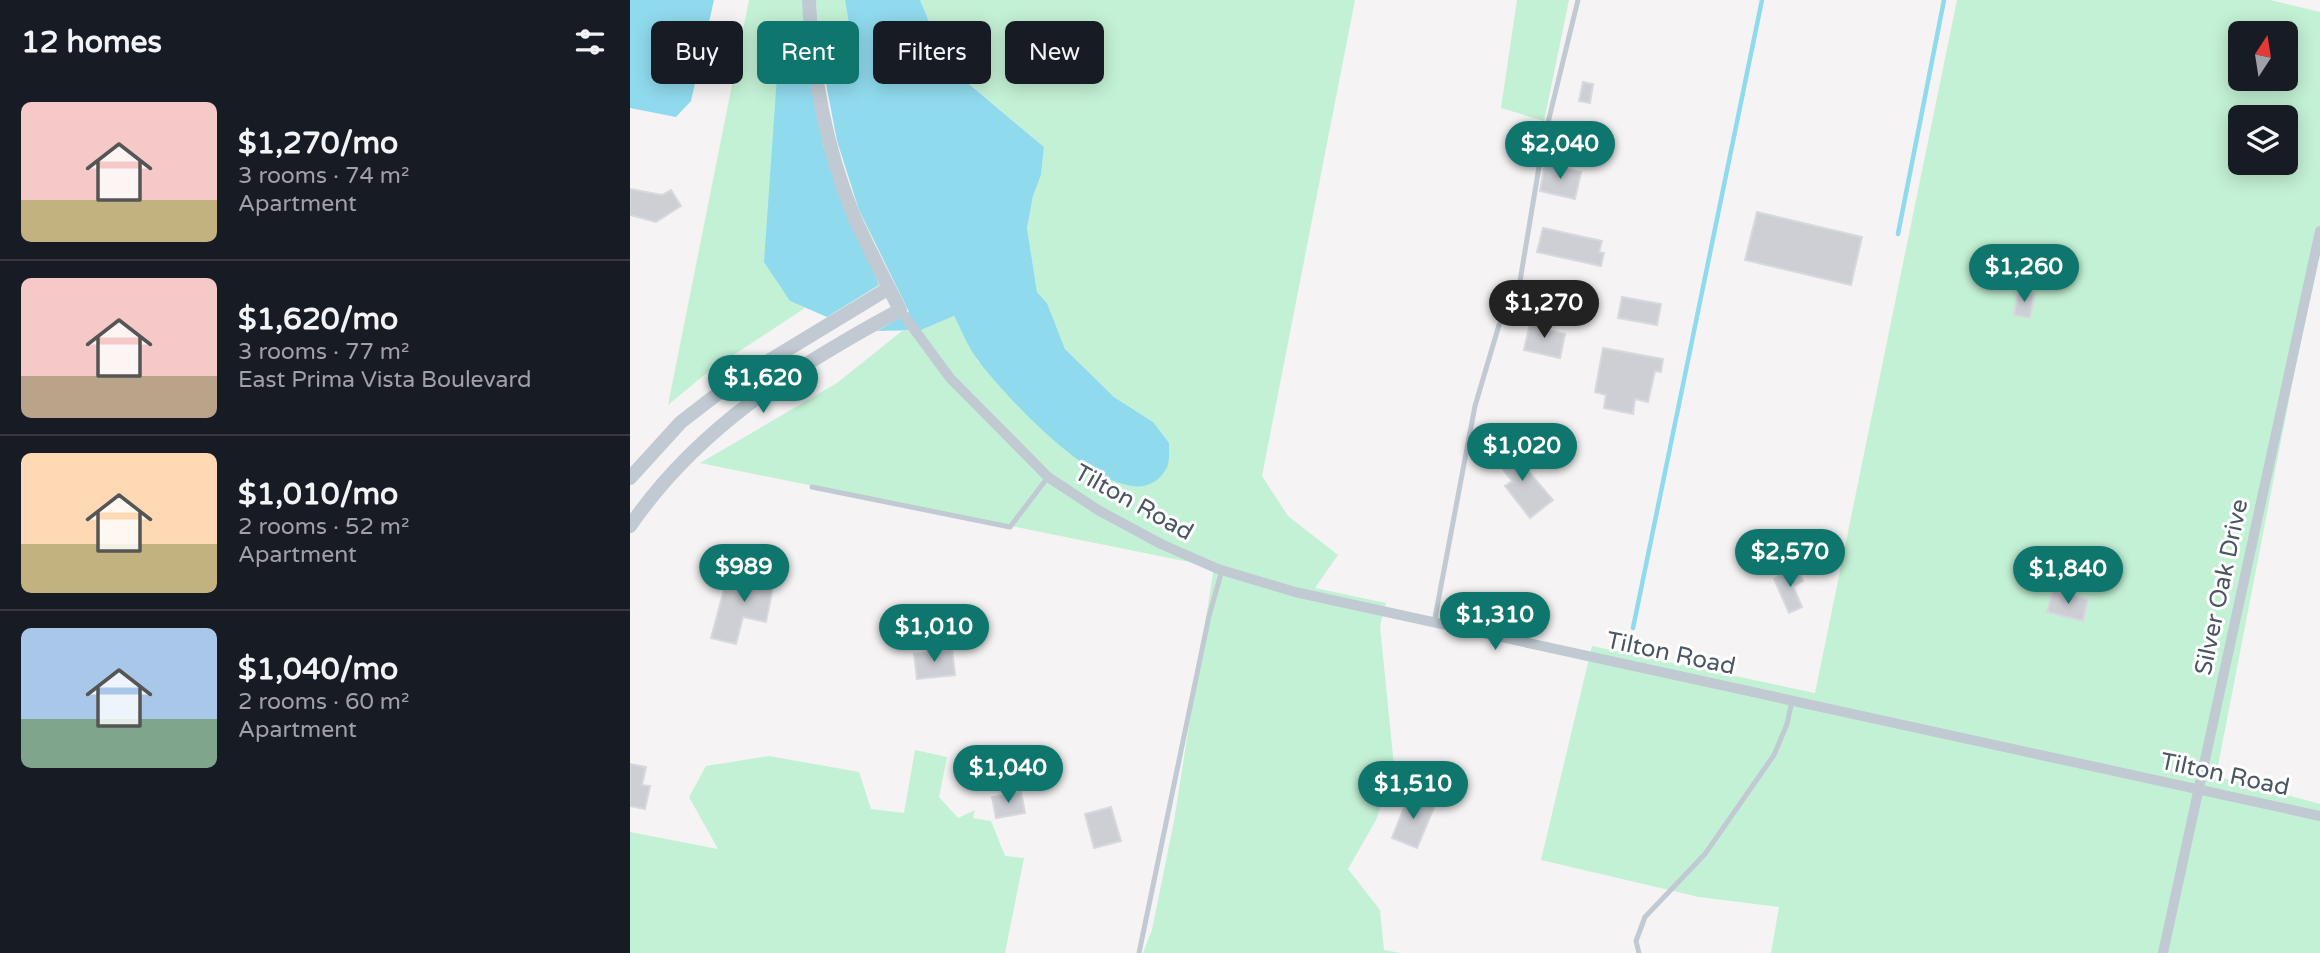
<!DOCTYPE html>
<html lang="en">
<head>
<meta charset="utf-8">
<style>
  body { margin:0; font-family:"Varela Round",sans-serif; background:#242831; color:#f1f3f6; height:100vh; display:flex; flex-direction:column; font-size:26px; white-space:nowrap }
  * { box-sizing:border-box; margin:0 }
  p { font-size:23px; color:#9ea1a6 }
  .icon { flex:none; width:38px; height:38px; fill:none; stroke:currentColor; stroke-width:2; stroke-linecap:round; stroke-linejoin:round }
  .map { position:relative; flex:1; overflow:hidden }
  .details { display:flex; flex-direction:column; background:#171b24; width:630px }
  .details>* { flex:none }
  .top-card { position:absolute; left:21px; top:21px; width:665px; height:63px; display:flex; gap:14px }
  .needle { width:46px; rotate:12deg }
  .tools { position:absolute; left:1598px; top:21px; display:grid; gap:14px }
  .tools a { display:grid; place-items:center; width:70px; height:70px; border-radius:10px; background:#171b24; box-shadow:0 4px 18px #0003; font-size:35px }
  .price { position:absolute; translate:-50% -60px; padding:0 16px; border-radius:24px; background:#0f766e; color:#fff; font-size:23px; line-height:46px; filter:drop-shadow(0 2px 4px #0008) }
  .price::after { content:''; position:absolute; left:50%; top:42px; width:21px; height:16px; margin-left:-10px; background:inherit; clip-path:polygon(0 0,100% 0,50% 100%) }
  .price.on { background:#222; color:#fff }
  ul { padding:0; list-style:none }
  li { display:flex; align-items:center; gap:21px; height:175px; padding:0 21px }
  li+li { border-top:2px solid #363941 }
  li span { display:grid; place-items:center; flex:none; width:196px; height:140px; border-radius:10px; color:#555 }
  li>.icon { margin-inline-start:auto }
  span .icon { width:84px; height:84px; fill:#fffc; stroke-width:1 }
  li b { font-size:30px }
  h2 { display:flex; justify-content:space-between; align-items:center; height:84px; padding:0 21px; font-size:30px }
  .chip { padding:0 24px; border-radius:10px; background:#171b24; box-shadow:0 4px 18px #0003; font-size:24px; line-height:63px }
  .chip.on { background:#0f766e; color:#fff }
  main { display:flex; flex:1; min-height:0 }
  .map>svg:first-child { display:block }
  .green { fill:#c3f1d5; fill-rule:evenodd }
  .water { fill:#90daee }
  .lines { fill:none; stroke-linecap:round; stroke-linejoin:round }
  .stream { stroke:#90daee; stroke-width:4.5 }
  .building { fill:#cdcfd5; stroke:#d7d9de; stroke-width:2 }
  .service { stroke:#c1cad2; stroke-width:5 }
  .minor { stroke:#c1cad2; stroke-width:10 }
  .tertiary { stroke:#c1cad2; stroke-width:14 }
  .labels { text-anchor:middle; stroke-width:6; stroke-linejoin:round; paint-order:stroke }
  .street-label { font-size:24px; fill:#4a5661; stroke:#fff }
</style>
</head>
<body>
<main>
<section class="details">
<h2>12 homes<svg class="icon" aria-label="filters" viewBox="0 0 24 24"><path d="M4 7h16M4 17h16"/><circle cx="9" cy="7" r="2"/><circle cx="15" cy="17" r="2"/></svg></h2>
<ul>
<li><span style="background:linear-gradient(#f6c9c9 70%,#c2b280 0)"><svg class="icon" aria-label="home" viewBox="0 0 24 24"><path d="M3 11l9-7 9 7M6 9v11h12V9"/></svg></span><div><b>$1,270/mo</b><p>3 rooms · 74 m²</p><p>Apartment</p></div></li>
<li><span style="background:linear-gradient(#f6c9c9 70%,#b9a48a 0)"><svg class="icon" aria-label="home" viewBox="0 0 24 24"><path d="M3 11l9-7 9 7M6 9v11h12V9"/></svg></span><div><b>$1,620/mo</b><p>3 rooms · 77 m²</p><p>East Prima Vista Boulevard</p></div></li>
<li><span style="background:linear-gradient(#ffd9b3 65%,#c2b280 0)"><svg class="icon" aria-label="home" viewBox="0 0 24 24"><path d="M3 11l9-7 9 7M6 9v11h12V9"/></svg></span><div><b>$1,010/mo</b><p>2 rooms · 52 m²</p><p>Apartment</p></div></li>
<li><span style="background:linear-gradient(#a9c7e8 65%,#7fa58c 0)"><svg class="icon" aria-label="home" viewBox="0 0 24 24"><path d="M3 11l9-7 9 7M6 9v11h12V9"/></svg></span><div><b>$1,040/mo</b><p>2 rooms · 60 m²</p><p>Apartment</p></div></li>
</ul>
</section>
<div class="map">
<svg width="1690" height="953" viewBox="0 0 1690 953">
  <rect width="100%" height="100%" fill="#f5f3f3"/>
  <path class="green" d="M119 0H173L174 44 168 43 147 76 143 161 160 301 175 308 79 371 38 405Z
    M186 0H215L224 55 189 47Z
    M290 0H725L632 476 658 516 708 555 685 588 756 603 750 626 764 766 746 820 718 869 750 910 754 950 771 953H513L522 930 544 821 584 567 70 463 207 383 272 331 291 330 324 316 348 362 523 422 484 397 435 349 417 303 407 292 397 228 403 196 411 175 414 147 327 73 306 38Z
    M887 0H939L914 121 871 108Z
    M1327 0H1640L1690 12V240L1586 776 1690 804V953H1141L1149 907 1069 897 911 860 962 646 1185 693ZM1610 33H1656V79H1610ZM1610 117H1656V163H1610Z
    M285 750 317 757 309 797 328 818 345 810 343 818 361 821 375 856 394 858 375 953H0V832L88 849 59 797 76 766 139 756 229 772 241 809 274 813Z"/>
  <path class="water" d="M0 0H84L61 101 46 117 0 108Z
    M215 0H290L306 38 326 73 414 147 411 175 403 196 397 228 407 292 417 303 435 349 484 397 523 422 539 443C539 451 540 463 536 469 499 535 374 394 350 363 339 350 332 331 324 316L291 330 247 331 279 312 229 210 207 141 189 47 224 55Z
    M168 43 174 44 193 145 249 285 197 317 160 301 134 262 147 76Z"/>
  <g class="lines">
    <path class="stream" d="M1268 234 1314 0
      M1003 628 1132 0"/>
  </g>
  <path class="building" d="M953 82 963 84 960 103 949 101Z
    M915 164 951 172 945 199 910 191Z
    M0 189 32 195 41 190 51 206 26 222 0 215Z
    M1127 212 1232 237 1221 285 1115 260Z
    M913 228 972 241 969 252 974 253 971 266 907 252Z
    M1388 291 1404 294 1400 318 1384 315Z
    M992 297 1031 304 1027 325 988 318Z
    M901 319 916 322 914 329 935 334 930 358 894 350Z
    M973 348 1033 359 1031 372 1025 371 1018 402 1005 399 1003 414 974 408 976 395 965 392Z
    M876 445 923 500 900 518 875 486 882 481 862 456Z
    M121 563 146 571 136 622 113 617 106 644 81 638 95 586 115 590Z
    M1166 567 1173 581 1163 586 1172 607 1159 613 1144 579Z
    M1423 590 1458 599 1453 621 1417 612Z
    M322 650 325 675 287 679 284 654Z
    M0 764 16 767 12 785 20 786 15 809 0 806Z
    M391 792 395 813 366 818 362 797Z
    M779 795 805 805 787 848 762 838Z
    M481 807 491 841 464 848 455 814Z"/>
  <g class="lines">
    <path class="service" d="M888 288 958 305
      M182 487 380 527 418 477
      M804 623 845 406 869 325 882 304 890 281 913 143 948 0
      M509 953 579 616 592 570
      M1009 953 1006 941 1015 917 1075 854 1144 755 1157 724 1162 701"/>
    <path class="minor" d="M270 310 320 378 418 477 468 510 531 544 588 569 665 592 1690 816
      M1533 953 1690 231"/>
    <path class="tertiary" d="M0 478 51 422 99 385 259 288
      M0 526C68 427 166 366 270 310 254 278 237 246 223 214 196 147 182 71 179 0"/>
  </g>
  <g class="labels">
    <g class="street-label">
      <text transform="translate(504 502) rotate(29)" y="8">Tilton Road</text>
      <text transform="translate(1591 587) rotate(-78)" y="8">Silver Oak Drive</text>
      <text transform="translate(1041 653) rotate(12)" y="8">Tilton Road</text>
      <text transform="translate(1595 774) rotate(12)" y="8">Tilton Road</text>
    </g>
  </g>
</svg>
<div class="tools">
<a><svg class="needle" viewBox="-14 -14 28 28"><path d="M0-13l5 13h-10z" fill="#e53935"/><path d="M0 13l5-13h-10z" fill="#9ea1a6"/></svg></a>
<a><svg class="icon" aria-label="layers" viewBox="0 0 24 24"><path d="M12 4l9 5-9 5-9-5zM3 14l9 5 9-5"/></svg></a>
</div>
<b class="price" style="left:930px;top:181px">$2,040</b>
<b class="price" style="left:1394px;top:304px">$1,260</b>
<b class="price on" style="left:914px;top:340px">$1,270</b>
<b class="price" style="left:133px;top:415px">$1,620</b>
<b class="price" style="left:892px;top:483px">$1,020</b>
<b class="price" style="left:1160px;top:589px">$2,570</b>
<b class="price" style="left:114px;top:604px">$989</b>
<b class="price" style="left:1438px;top:606px">$1,840</b>
<b class="price" style="left:865px;top:652px">$1,310</b>
<b class="price" style="left:304px;top:664px">$1,010</b>
<b class="price" style="left:378px;top:805px">$1,040</b>
<b class="price" style="left:783px;top:821px">$1,510</b>
<div class="top-card">
<a class="chip">Buy</a>
<a class="chip on">Rent</a>
<a class="chip">Filters</a>
<a class="chip">New</a>
</div>
</div>
</main>
</body>
</html>
